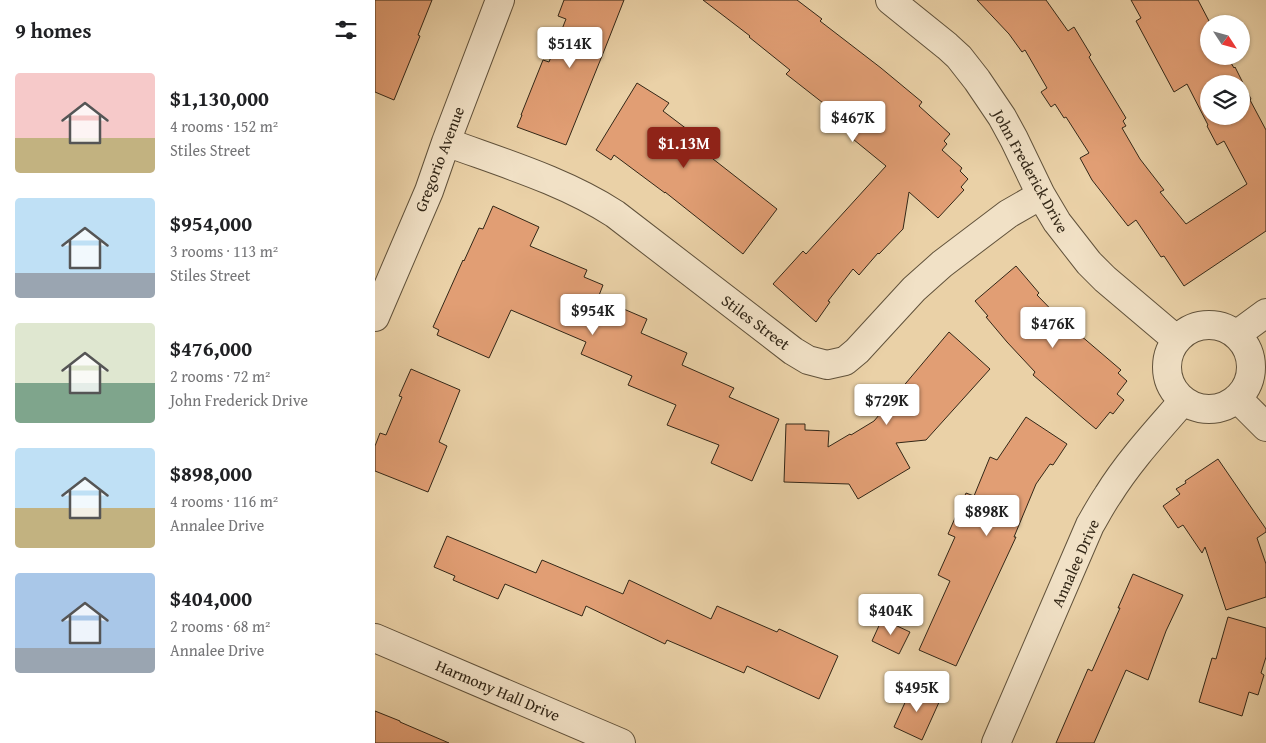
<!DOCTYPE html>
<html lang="en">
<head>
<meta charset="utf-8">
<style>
  body { margin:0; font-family:"Gentium Book Plus",serif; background:#f6f6f6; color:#202124; height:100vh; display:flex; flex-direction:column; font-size:19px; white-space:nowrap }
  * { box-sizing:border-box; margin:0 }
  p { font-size:16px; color:#757577 }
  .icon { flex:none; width:28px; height:28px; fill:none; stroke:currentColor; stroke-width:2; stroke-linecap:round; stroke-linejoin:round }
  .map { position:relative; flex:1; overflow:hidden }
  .drawer { display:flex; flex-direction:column; background:#fff; width:375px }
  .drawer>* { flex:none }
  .needle { width:32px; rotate:126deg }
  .tools { position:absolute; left:825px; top:15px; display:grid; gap:10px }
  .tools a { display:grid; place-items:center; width:50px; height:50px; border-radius:50%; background:#fff; box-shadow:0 1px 4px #0004; font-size:25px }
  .price { position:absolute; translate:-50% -42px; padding:0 11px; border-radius:5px; background:#fff; color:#222; font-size:16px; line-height:32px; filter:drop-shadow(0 1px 2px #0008) }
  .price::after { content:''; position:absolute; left:50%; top:30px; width:15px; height:11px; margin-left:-8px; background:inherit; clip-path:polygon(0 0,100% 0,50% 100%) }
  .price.active { background:#8f2418; color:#fff }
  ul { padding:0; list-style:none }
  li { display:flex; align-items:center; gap:15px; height:125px; padding:0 15px }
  li span { display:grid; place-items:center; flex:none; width:140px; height:100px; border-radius:5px; color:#555 }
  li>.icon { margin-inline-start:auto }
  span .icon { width:60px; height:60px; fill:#fffc; stroke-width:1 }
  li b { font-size:21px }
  h2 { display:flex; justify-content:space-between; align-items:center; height:60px; padding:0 15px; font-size:21px }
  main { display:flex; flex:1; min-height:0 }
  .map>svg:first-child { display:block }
  .building { fill:#e19e74; stroke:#332717; fill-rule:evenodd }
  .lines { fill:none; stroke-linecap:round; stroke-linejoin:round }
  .minor-casing { stroke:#61523b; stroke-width:30 }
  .minor { stroke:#f1e1c6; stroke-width:28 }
  .labels { text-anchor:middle; stroke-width:4; stroke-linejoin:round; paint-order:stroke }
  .street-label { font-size:16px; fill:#332717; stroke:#f1e1c6 }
</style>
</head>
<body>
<main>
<section class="drawer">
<h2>9 homes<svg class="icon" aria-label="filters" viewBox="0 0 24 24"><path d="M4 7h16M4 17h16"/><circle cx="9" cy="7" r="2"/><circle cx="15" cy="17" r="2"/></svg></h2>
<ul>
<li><span style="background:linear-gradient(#f6c9c9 65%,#c2b280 0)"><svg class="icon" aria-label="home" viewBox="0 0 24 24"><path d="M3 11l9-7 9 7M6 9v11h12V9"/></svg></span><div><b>$1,130,000</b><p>4 rooms · 152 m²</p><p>Stiles Street</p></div></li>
<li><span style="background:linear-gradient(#bfe0f5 75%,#9aa5b1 0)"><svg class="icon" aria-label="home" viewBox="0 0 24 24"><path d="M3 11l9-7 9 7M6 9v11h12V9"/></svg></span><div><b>$954,000</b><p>3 rooms · 113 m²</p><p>Stiles Street</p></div></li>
<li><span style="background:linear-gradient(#dfe7d0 60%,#7fa58c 0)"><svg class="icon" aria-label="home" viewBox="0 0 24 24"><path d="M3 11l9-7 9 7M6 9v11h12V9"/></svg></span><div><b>$476,000</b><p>2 rooms · 72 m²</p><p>John Frederick Drive</p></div></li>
<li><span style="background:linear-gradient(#bfe0f5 60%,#c2b280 0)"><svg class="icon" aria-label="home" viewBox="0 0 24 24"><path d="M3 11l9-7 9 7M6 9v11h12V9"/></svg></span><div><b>$898,000</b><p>4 rooms · 116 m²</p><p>Annalee Drive</p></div></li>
<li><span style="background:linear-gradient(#a9c7e8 75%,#9aa5b1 0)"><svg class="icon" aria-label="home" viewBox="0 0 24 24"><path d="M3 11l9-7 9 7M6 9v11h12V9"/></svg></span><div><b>$404,000</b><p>2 rooms · 68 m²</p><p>Annalee Drive</p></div></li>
</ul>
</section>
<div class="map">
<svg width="891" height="743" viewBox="0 0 891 743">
  <rect width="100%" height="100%" fill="#ead1a7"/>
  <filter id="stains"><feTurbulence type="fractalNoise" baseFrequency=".004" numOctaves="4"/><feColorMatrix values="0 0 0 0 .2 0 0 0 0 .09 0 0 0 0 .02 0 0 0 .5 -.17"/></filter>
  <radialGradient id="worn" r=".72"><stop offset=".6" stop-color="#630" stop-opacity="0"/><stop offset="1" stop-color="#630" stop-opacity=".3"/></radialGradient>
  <path class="building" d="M0 0H57L43 35 45 36 19 100 0 92Z
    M189 0H249L229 51 191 145 142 127 147 115H146L168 60 174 62 191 19 183 16Z
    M328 0H422L447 19 445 21 506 68 547 102 544 106 575 134 569 141 572 144 567 150 587 168 585 171 593 179 586 187 589 190 563 218 534 192 528 229 504 254 503 253 484 275 478 269 453 301 455 302 441 322 398 284 428 251 431 254 511 166 473 135 480 128 411 74 415 70 374 37 375 36Z
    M602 0H671L693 31 699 27 716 55 714 57 751 118 748 121 751 126 747 128 765 159 789 190 785 192 811 224 872 184 849 141 842 145 832 126 833 125 812 84 799 92 761 21 766 18 756 0H823L834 21V56H852L859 68 860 67 876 99 875 100 891 130V231L809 286 789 256 786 257 761 220 753 226 717 180 705 158 714 153 691 117 689 118 680 104 676 107 666 92 672 88 650 50 647 52 634 34ZM834 84H866V116H834Z
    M262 83 294 103 288 111 329 142 324 148 402 209 368 254 290 192V193L239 155 236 160 221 150Z
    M118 206 164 227 155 246 212 270 209 277 228 285 223 298 272 319 266 333 312 353 307 365 359 388 354 397 404 419 377 481 336 463 344 445 292 425 301 405 253 385 257 376 206 354 211 342 136 310 114 358 62 335 64 330 58 327 88 260 89 261 104 228 108 229Z
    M641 266 664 293 662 295 696 330 698 329 746 370 743 373 752 381 742 394 749 400 738 414 735 412 721 429 709 419 658 375 660 372 632 342 611 317 613 316 600 301Z
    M574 332 615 369 551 440 521 443 535 468 483 499 474 484 409 482 411 424H430V430L454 431 453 447 475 434 476 435 499 421Z
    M36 369 85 390 64 442 72 446 53 492 0 471V446L5 433 11 435 27 397 24 396Z
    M651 417 692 444 678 465 675 464 661 484 639 537H641L581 666 544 650 575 581 563 575 580 537 573 534 591 493 599 496 615 457 622 460Z
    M843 459 891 529V532L882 538 891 564V597L851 610 830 547 827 553 808 525 803 528 788 506 805 494 801 489 811 483 810 481Z
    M72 536 161 573 167 560 248 594 254 580 336 619 342 606 402 632 404 629 463 656 444 699 372 666 369 673 292 640 290 644 211 606 207 616 130 584 123 599 78 580 80 576 59 567Z
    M758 574 808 595 791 631 773 680 751 670 719 743H681L713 669 717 671 745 608H743Z
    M853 617 891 628V657L886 673 889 675 883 695 874 692 867 716 824 702 837 658 841 659Z
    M507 619 535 632 524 654 497 641Z
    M537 687 565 700 547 740 519 727Z
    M0 711 25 721V722L74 743H0Z"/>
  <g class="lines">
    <g class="minor-casing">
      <path id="minor" d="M515 0 572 46 584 57 602 80 627 117 639 139 666 195 682 222 714 263 730 279 802 340
        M71 142C128 163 189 181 240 214L418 351 433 360 452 365 470 361 482 351 539 289 567 264 633 214 666 195
        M0 317 54 191 71 142 125 0
        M792 367a42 42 0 1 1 84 0a42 42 0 1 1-84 0Z
        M861 335 891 313
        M862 398 891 427
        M0 638 246 743
        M621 743 715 525C721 515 726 505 733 495 754 461 782 431 808 401"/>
    </g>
    <use href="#minor" class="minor"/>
  </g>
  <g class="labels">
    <g class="street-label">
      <text transform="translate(64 159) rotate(-69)" y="6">Gregorio Avenue</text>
      <text transform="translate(656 171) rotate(61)" y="6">John Frederick Drive</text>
      <text transform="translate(381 322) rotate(37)" y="6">Stiles Street</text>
      <text transform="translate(700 563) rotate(-66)" y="6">Annalee Drive</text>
      <text transform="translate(123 690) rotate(23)" y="6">Harmony Hall Drive</text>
    </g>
  </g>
  <rect width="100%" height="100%" filter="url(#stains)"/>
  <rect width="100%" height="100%" fill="url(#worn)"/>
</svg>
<div class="tools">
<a><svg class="needle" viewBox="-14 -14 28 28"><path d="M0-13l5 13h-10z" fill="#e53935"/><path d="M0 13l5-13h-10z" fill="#757577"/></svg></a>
<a><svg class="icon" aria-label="layers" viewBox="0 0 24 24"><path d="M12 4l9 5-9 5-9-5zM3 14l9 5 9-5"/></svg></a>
</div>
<b class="price" style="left:195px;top:69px">$514K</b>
<b class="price" style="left:478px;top:143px">$467K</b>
<b class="price active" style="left:309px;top:169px">$1.13M</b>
<b class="price" style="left:218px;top:336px">$954K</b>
<b class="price" style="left:678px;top:349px">$476K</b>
<b class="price" style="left:512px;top:426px">$729K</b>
<b class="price" style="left:612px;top:537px">$898K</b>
<b class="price" style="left:516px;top:636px">$404K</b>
<b class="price" style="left:542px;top:713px">$495K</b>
</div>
</main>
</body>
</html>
